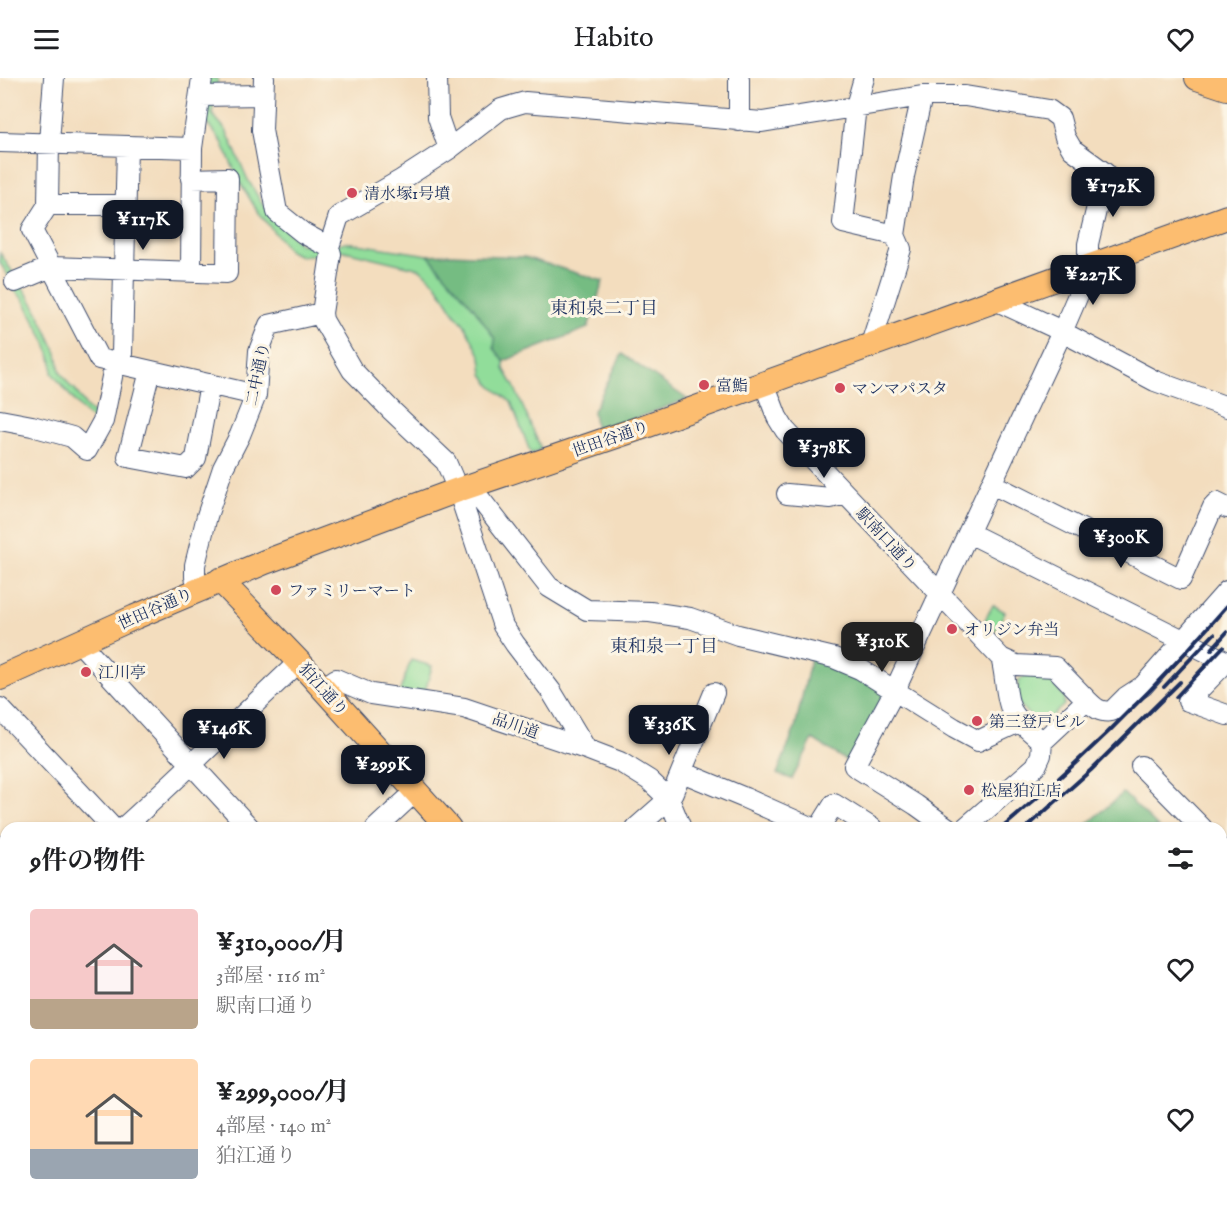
<!DOCTYPE html>
<html lang="ja">
<head>
<meta charset="utf-8">
<style>
  body { margin:0; font-family:"IM FELL English","Noto Serif JP",serif; background:#f2f2f2; color:#202124; height:100vh; display:flex; flex-direction:column; font-size:22px; white-space:nowrap }
  * { box-sizing:border-box; margin:0 }
  p { font-size:20px; color:#757577 }
  .icon { flex:none; width:33px; height:33px; fill:none; stroke:currentColor; stroke-width:2; stroke-linecap:round; stroke-linejoin:round }
  .map { position:relative; flex:1; overflow:hidden }
  .sheet { position:absolute; left:0px; top:744px; width:1227px; height:384px; display:flex; flex-direction:column; background:#fff; border-radius:18px 18px 0 0; box-shadow:0 2px 4px #0004 }
  .sheet>* { flex:none }
  .price { position:absolute; translate:-50% -51px; padding:0 14px; border-radius:12px; background:#111827; color:#fff; font-size:20px; line-height:39px; filter:drop-shadow(0 2px 3px #0008) }
  .price::after { content:''; position:absolute; left:50%; top:36px; width:18px; height:14px; margin-left:-9px; background:inherit; clip-path:polygon(0 0,100% 0,50% 100%) }
  .price.selected { background:#222; color:#fff }
  ul { padding:0; list-style:none }
  li { display:flex; align-items:center; gap:18px; height:150px; padding:0 30px }
  li span { display:grid; place-items:center; flex:none; width:168px; height:120px; border-radius:6px; color:#555 }
  li>.icon { margin-inline-start:auto }
  span .icon { width:72px; height:72px; fill:#fffc; stroke-width:1 }
  li b { font-size:26px }
  h2 { display:flex; justify-content:space-between; align-items:center; height:72px; padding:0 30px; font-size:26px }
  header { display:flex; justify-content:space-between; align-items:center; height:78px; padding:0 30px; background:#fff; font-size:27px; font-weight:600 }
  .map>svg:first-child { display:block }
  .green { fill:#91dd9a; stroke:#56867c; stroke-width:1.5 }
  .forest { fill:#74bc82; stroke:#487670; stroke-width:1.5 }
  .lines { fill:none; stroke-linecap:round; stroke-linejoin:round }
  .minor-casing { stroke:#3b496c; stroke-width:22 }
  .major-casing { stroke:#3b496c; stroke-width:26 }
  .minor { stroke:#fff; stroke-width:20 }
  .major { stroke:#fcbd6f; stroke-width:24 }
  .rail { stroke:#1b2f5e; stroke-width:4 }
  .poi-dot { fill:#d1495b; stroke:#fcf5e5; stroke-width:2 }
  .labels { text-anchor:middle; stroke-width:6; stroke-linejoin:round; paint-order:stroke }
  .poi-label { font-size:16px; fill:#1b2f5e; stroke:#fcf5e5; text-anchor:start }
  .street-label { font-size:16px; fill:#1b2f5e; stroke:#fcf5e5 }
  .neighbourhood-label { font-size:18px; fill:#1b2f5e; stroke:#fcf5e5 }
</style>
</head>
<body>
<header><svg class="icon" aria-label="menu" viewBox="0 0 24 24"><path d="M4 6h16M4 12h16M4 18h16"/></svg>Habito<svg class="icon" aria-label="heart" viewBox="0 0 24 24"><path d="M12 20l-8-8c-3-5 5-10 8-4 3-6 11-1 8 4z"/></svg></header>
<div class="map">
<svg width="1227" height="1128" viewBox="0 0 1227 1128">
  <rect width="100%" height="100%" fill="#fcf5e5"/>
  <filter id="ink" filterUnits="userSpaceOnUse"><feTurbulence type="fractalNoise" baseFrequency=".0167" numOctaves="2"/><feDisplacementMap in="SourceGraphic" scale="12" xChannelSelector="R" yChannelSelector="G"/><feConvolveMatrix kernelMatrix="1 2 1 2 8 2 1 2 1" color-interpolation-filters="sRGB"/></filter>
  <filter id="wash" filterUnits="userSpaceOnUse"><feTurbulence type="fractalNoise" baseFrequency=".008" numOctaves="4" result="noise"/><feDisplacementMap in="SourceGraphic" scale="24" xChannelSelector="R" yChannelSelector="G"/><feGaussianBlur stdDeviation="1.35" result="paint"/><feColorMatrix in="noise" values="0 0 0 0 0 0 0 0 0 0 0 0 0 0 0 0 0 1.4 0 .05"/><feComposite in="paint" operator="in"/></filter>
  <g filter="url(#wash)">
    <rect width="100%" height="100%" fill="#f3ddbe"/>
    <path class="green" d="M208 0H218L212 36 226 52 248 102 263 127 299 166 329 169 345 164 428 177 474 230 496 261 494 270 504 283V291L514 308 541 371 531 376 511 324 491 308 483 296 481 279 464 246 455 236 436 206 420 191 341 172 331 176 300 178 289 173 258 134 239 103 222 64 206 44 202 35Z
      M0 175 35 228 57 275 60 294 71 309 75 311 86 329 99 340 95 345 80 330 52 295V284L46 265 23 221 12 210 8 197 0 185Z
      M993 527 1005 534 995 553 985 542Z
      M411 582 432 588 422 625 397 621Z
      M1029 596 1046 598 1064 618V627L1044 645H1036L1016 623 1019 602Z
      M1221 993 1227 994V1060L1221 1059Z"/>
    <path class="forest" d="M450 176 524 179 603 203 588 250 504 283 494 270 495 261 474 230 428 177Z
      M622 276 687 321 596 355 593 333Z
      M812 575 894 614 854 688 813 661 792 701 777 696 795 650Z
      M1123 715 1159 750H1083Z
      M1221 772 1227 779V934L1221 933Z"/>
  </g>
  <g filter="url(#ink)">
    <g class="lines">
      <g class="minor-casing">
        <path id="minor" d="M54 0 49 64 48 127 32 152 99 281 256 317
          M264 0 262 52 277 134 303 155 329 169 331 176 322 235 323 242 352 292 392 333 446 384 458 412 503 548 515 566 551 613 586 671
          M437 0 438 39 449 71
          M864 0 856 28 843 145 895 157
          M200 18 263 17
          M739 43V0
          M0 64 192 70
          M48 127H125
          M329 169 339 138 401 102 449 71 501 31 525 24 762 44 922 18H965L1049 32 1060 40 1065 59 1072 71 1105 95 1088 166V178L1091 187 1062 254 894 614 854 688 916 727 948 750
          M191 193 192 70 202 0
          M15 204 51 189 227 195 228 100 191 101
          M995 222 1053 249 1155 303 1227 329
          M871 266 901 171 895 157 904 98 922 18
          M150 293 128 379 186 390 196 380 210 306
          M764 305 777 339 785 352 1001 580 1016 587 1055 589 1087 622 1042 664C1033 655 1018 644 1012 633 1005 620 1006 596 1001 580
          M0 342 32 348 72 359 87 372 103 343 115 284 122 276 127 69
          M992 406 1181 501 1213 429 1217 425 1227 430
          M470 408 549 509 587 532 650 534 690 540 738 557 834 580 860 591 954 650 978 663 1021 643
          M787 416 831 420 845 416
          M969 455 1227 584
          M200 510 195 499V487L207 438 223 390 240 357 256 317 259 273 269 247 322 235
          M79 564 250 750
          M1227 583 1188 623 1227 637
          M323 610 336 601 371 616 464 630 586 671 620 684 649 702 669 721 681 750
          M1087 622C1095 630 1100 635 1112 633L1126 619 1143 608 1227 513
          M0 630 113 750
          M1141 688 1202 750
          M682 694 745 720 812 750
          M123 750C183 696 240 639 299 584
          M376 750 416 713
          M636 750 669 721 673 714 714 615
          M819 750 834 726 872 750
          M965 750 1036 688 1041 677 1042 664
          M0 768 6 774
          M1221 771 1227 779
          M1221 888 1227 889
          M0 903 6 907
          M0 1012 6 1014
          M1221 1072 1227 1075
          M387 1122 389 1128
          M1048 1122 1059 1128
          M177 1128 178 1122
          M496 1128 508 1122
          M698 1128 717 1122
          M1016 1128 1019 1122
          M1073 1128 1076 1122"/>
      </g>
      <g class="major-casing">
        <path id="major" d="M1197 0 1227 10
          M220 502 299 584 449 750
          M0 600 135 539 265 484 458 412 643 349 1227 139
          M1221 1112 1227 1109
          M786 1122 791 1128
          M1190 1128 1202 1122"/>
      </g>
      <use href="#minor" class="minor"/>
      <use href="#major" class="major"/>
      <path class="rail" d="M1211 572 1227 554
        M1164 609 1214 556
        M1176 619 1223 569
        M1002 750C1083 682 1158 608 1227 528
        M1026 750 1091 692 1180 604
        M416 1128 429 1122
        M435 1128 447 1122
        M456 1128 469 1122
        M473 1128 486 1122"/>
    </g>
  </g>
  <g class="poi-dot">
    <circle cx="352" cy="115" r="6"/>
    <circle cx="704" cy="307" r="6"/>
    <circle cx="840" cy="310" r="6"/>
    <circle cx="276" cy="512" r="6"/>
    <circle cx="952" cy="551" r="6"/>
    <circle cx="86" cy="594" r="6"/>
    <circle cx="977" cy="643" r="6"/>
    <circle cx="969" cy="712" r="6"/>
  </g>
  <g class="labels">
    <g class="poi-label">
      <text x="364" y="121">清水塚1号墳</text>
      <text x="716" y="313">富鮨</text>
      <text x="852" y="316">マンマパスタ</text>
      <text x="288" y="518">ファミリーマート</text>
      <text x="964" y="557">オリジン弁当</text>
      <text x="98" y="600">江川亭</text>
      <text x="989" y="649">第三登戸ビル</text>
      <text x="981" y="718">松屋狛江店</text>
    </g>
    <g class="street-label">
      <text transform="translate(257 296) rotate(-78)" y="6">二中通り</text>
      <text transform="translate(610 360) rotate(-19)" y="6">世田谷通り</text>
      <text transform="translate(887 461) rotate(47)" y="6">駅南口通り</text>
      <text transform="translate(155 530) rotate(-24)" y="6">世田谷通り</text>
      <text transform="translate(324 611) rotate(48)" y="6">狛江通り</text>
      <text transform="translate(516 647) rotate(19)" y="6">品川道</text>
    </g>
    <g class="neighbourhood-label">
      <text x="604" y="236">東和泉二丁目</text>
      <text x="664" y="574">東和泉一丁目</text>
    </g>
  </g>
</svg>
<b class="price" style="left:1113px;top:140px">¥172K</b>
<b class="price" style="left:143px;top:173px">¥117K</b>
<b class="price" style="left:1093px;top:228px">¥227K</b>
<b class="price" style="left:824px;top:401px">¥378K</b>
<b class="price" style="left:1121px;top:491px">¥300K</b>
<b class="price selected" style="left:882px;top:595px">¥310K</b>
<b class="price" style="left:669px;top:678px">¥336K</b>
<b class="price" style="left:224px;top:682px">¥146K</b>
<b class="price" style="left:383px;top:718px">¥299K</b>
<section class="sheet">
<h2>9件の物件<svg class="icon" aria-label="filters" viewBox="0 0 24 24"><path d="M4 7h16M4 17h16"/><circle cx="9" cy="7" r="2"/><circle cx="15" cy="17" r="2"/></svg></h2>
<ul>
<li><span style="background:linear-gradient(#f6c9c9 75%,#b9a48a 0)"><svg class="icon" aria-label="home" viewBox="0 0 24 24"><path d="M3 11l9-7 9 7M6 9v11h12V9"/></svg></span><div><b>¥310,000/月</b><p>3部屋 · 116 m²</p><p>駅南口通り</p></div><svg class="icon" aria-label="heart" viewBox="0 0 24 24"><path d="M12 20l-8-8c-3-5 5-10 8-4 3-6 11-1 8 4z"/></svg></li>
<li><span style="background:linear-gradient(#ffd9b3 75%,#9aa5b1 0)"><svg class="icon" aria-label="home" viewBox="0 0 24 24"><path d="M3 11l9-7 9 7M6 9v11h12V9"/></svg></span><div><b>¥299,000/月</b><p>4部屋 · 140 m²</p><p>狛江通り</p></div><svg class="icon" aria-label="heart" viewBox="0 0 24 24"><path d="M12 20l-8-8c-3-5 5-10 8-4 3-6 11-1 8 4z"/></svg></li>
</ul>
</section>
</div>
</body>
</html>
